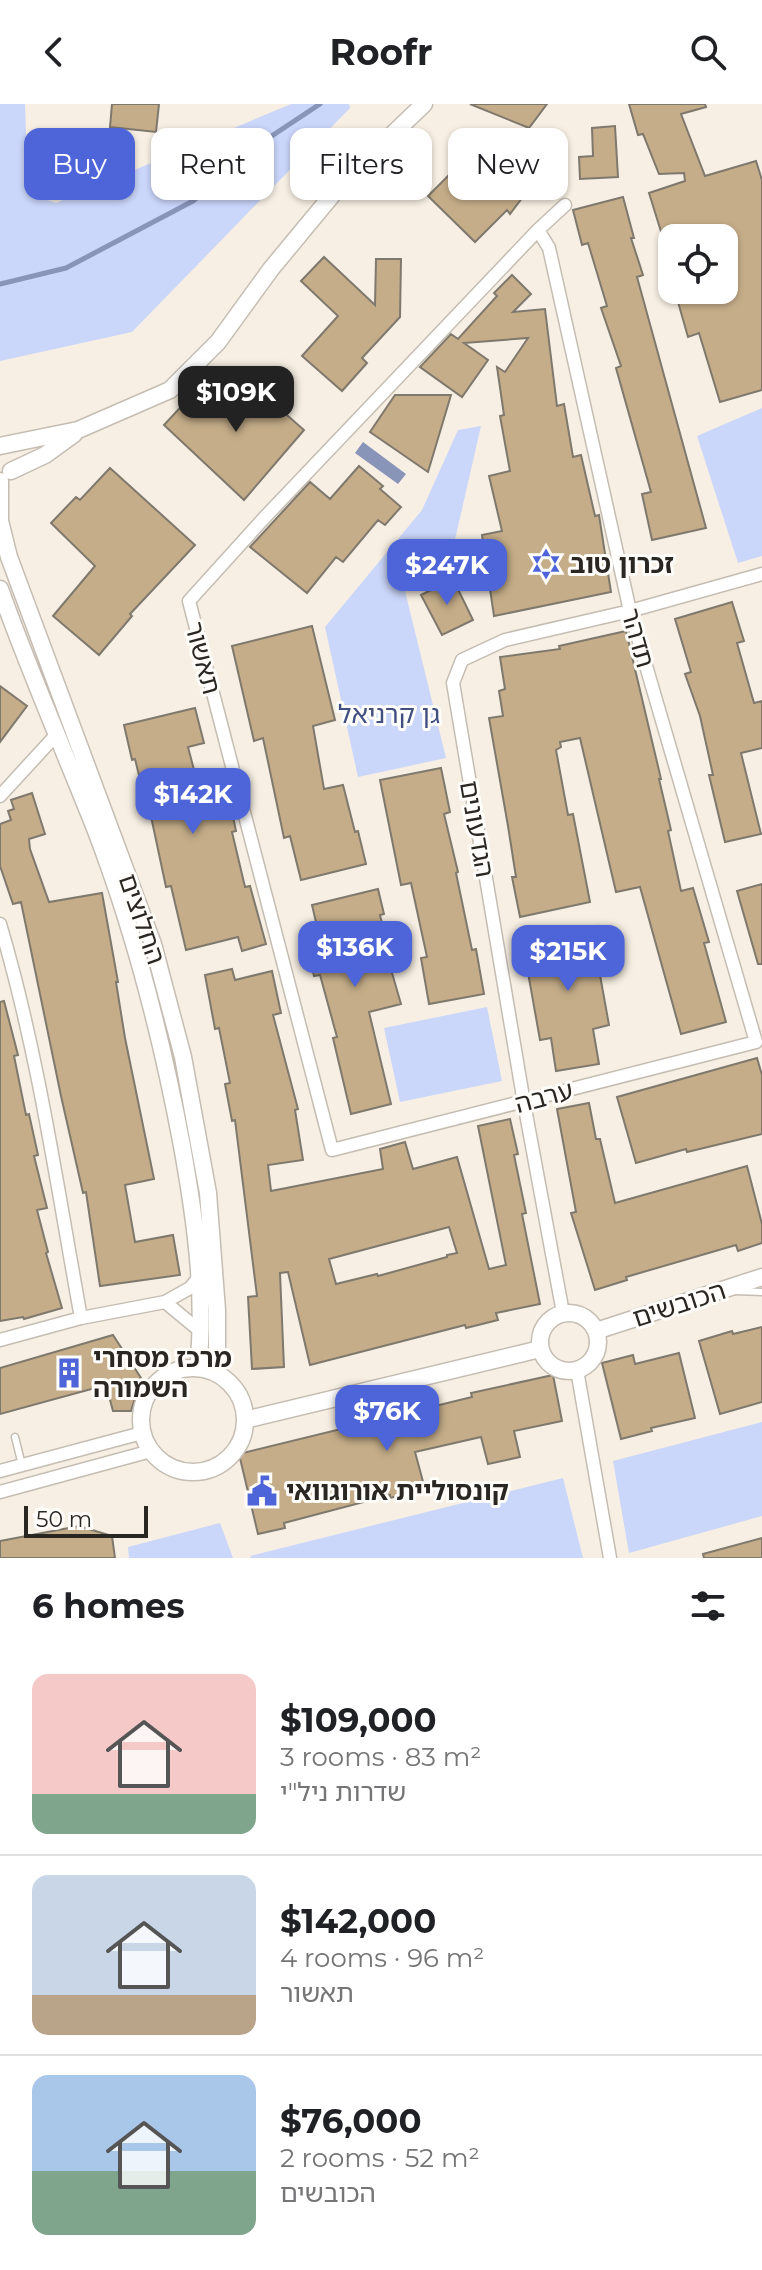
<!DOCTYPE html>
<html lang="en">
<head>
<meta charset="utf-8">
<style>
  body { margin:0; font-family:Montserrat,"Noto Sans Hebrew",sans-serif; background:#f6f6f6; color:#202124; height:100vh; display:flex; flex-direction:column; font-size:30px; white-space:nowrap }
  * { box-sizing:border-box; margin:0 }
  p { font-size:26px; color:#757577 }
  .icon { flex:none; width:44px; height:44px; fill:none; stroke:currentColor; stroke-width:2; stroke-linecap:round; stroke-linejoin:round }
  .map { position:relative; height:1454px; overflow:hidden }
  .drawer { display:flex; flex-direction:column; background:#fff; flex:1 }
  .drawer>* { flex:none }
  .top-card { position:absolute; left:24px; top:24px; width:714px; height:72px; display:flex; gap:16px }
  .fabs { position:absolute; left:658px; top:120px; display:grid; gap:16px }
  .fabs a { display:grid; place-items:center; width:80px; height:80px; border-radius:16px; background:#fff; box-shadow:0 2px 6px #0004; font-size:40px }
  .scale { position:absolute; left:24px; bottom:20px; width:124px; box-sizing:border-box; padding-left:8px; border:4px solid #2a2722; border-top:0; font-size:22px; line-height:28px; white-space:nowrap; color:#2a2722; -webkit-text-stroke:6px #fefdfa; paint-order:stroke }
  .price { position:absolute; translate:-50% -68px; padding:0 18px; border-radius:16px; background:#4e65da; color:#fff; font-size:26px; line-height:52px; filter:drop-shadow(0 2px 4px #0008) }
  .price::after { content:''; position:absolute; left:50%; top:48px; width:24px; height:18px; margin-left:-12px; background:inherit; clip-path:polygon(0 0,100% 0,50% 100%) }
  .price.selected { background:#222; color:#fff }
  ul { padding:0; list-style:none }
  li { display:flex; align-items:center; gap:24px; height:200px; padding:0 32px }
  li+li { border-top:2px solid #e0e0e0 }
  li span { display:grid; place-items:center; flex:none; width:224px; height:160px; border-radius:16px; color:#555 }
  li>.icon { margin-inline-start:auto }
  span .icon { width:96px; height:96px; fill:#fffc; stroke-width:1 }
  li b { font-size:34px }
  h2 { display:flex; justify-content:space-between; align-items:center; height:96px; padding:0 32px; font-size:34px }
  .pill { padding:0 28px; border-radius:16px; background:#fff; box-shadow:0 2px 6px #0004; font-size:28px; line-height:72px }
  .pill.selected { background:#4e65da; color:#fff }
  header { display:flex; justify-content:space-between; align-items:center; height:104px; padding:0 32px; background:#fff; font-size:36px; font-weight:700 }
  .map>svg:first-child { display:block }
  .green { fill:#cad6fa }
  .water { fill:#8994b9 }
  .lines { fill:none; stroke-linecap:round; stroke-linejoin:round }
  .stream { stroke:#8994b9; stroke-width:5 }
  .building { fill:#c5ad89; stroke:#7f786d; stroke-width:2; fill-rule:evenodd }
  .service-casing { stroke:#c5bdb2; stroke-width:9 }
  .minor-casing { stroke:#c5bdb2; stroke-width:15 }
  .tertiary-casing { stroke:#c5bdb2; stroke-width:19 }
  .service { stroke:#fff; stroke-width:6 }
  .minor { stroke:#fff; stroke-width:12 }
  .tertiary { stroke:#fff; stroke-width:16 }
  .labels { text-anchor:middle; stroke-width:6; stroke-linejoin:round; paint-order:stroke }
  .poi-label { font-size:26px; font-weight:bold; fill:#2a2722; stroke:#fefdfa; text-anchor:start }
  .street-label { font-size:26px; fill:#2a2722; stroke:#fefdfa }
  .park-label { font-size:26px; fill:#404e81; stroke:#fefdfa }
</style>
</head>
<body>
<header><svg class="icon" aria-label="back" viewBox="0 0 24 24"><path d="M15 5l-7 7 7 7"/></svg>Roofr<svg class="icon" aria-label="search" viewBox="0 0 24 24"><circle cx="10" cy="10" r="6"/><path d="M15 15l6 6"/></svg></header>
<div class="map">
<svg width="762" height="1454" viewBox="0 0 762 1454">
  <rect width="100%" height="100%" fill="#f7efe3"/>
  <path class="green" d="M0 0H25L28 89 56 99 291 0H349L350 4 132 228 0 257Z
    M762 304V452L738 459 697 332Z
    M481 322 451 453 402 475 446 654 358 673 325 523 422 406 458 326Z
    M487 903 502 977 400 998 384 924Z
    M762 1318V1412L629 1449 613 1357Z
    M563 1374 583 1454H251L250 1452Z
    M220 1419 233 1454H129L128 1443Z"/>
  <path class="water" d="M363 338 406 370 398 380 355 349Z"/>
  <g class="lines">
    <path class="stream" d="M0 180 66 164 193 97 252 45 320 0"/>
  </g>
  <path class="building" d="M112 0H159L156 28 110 23Z
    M470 0H547L529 24Z
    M629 0H705L706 3 681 10 705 72 756 57 762 76V286L720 298 699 229 688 233 676 191 691 186H724V134H663L649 89 685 77 684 69 659 70 643 30 638 31Z
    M615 22 618 73 580 75 579 53 593 52 592 24Z
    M503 45 531 82 510 110 507 106 475 138 428 92 456 64 466 74Z
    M623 93 634 134H631L643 171 637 173 706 424 652 436 642 390 651 388 616 264 621 262 601 204 607 202 588 139 582 141 573 106Z
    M324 153 375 201 376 155H401L400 213 362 254 367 259 342 287 302 252 338 212 301 177Z
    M512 171 531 190 513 208 545 205 557 302 564 300 573 353 581 351 595 412 599 411 611 488 494 512 482 431 502 427 489 372 510 367 500 312 504 311 497 263 505 268 528 234 464 239 488 256 462 293 420 263 451 230 458 235 497 192 494 189Z
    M238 268 304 326 244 396 164 321 191 292 205 305Z
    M395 291H451L428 368 370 328Z
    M359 362 383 382 380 385 401 403 385 421 378 416 343 458 336 453 307 489 250 443 310 378 330 395Z
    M110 364 195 441 130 510 132 512 99 551 53 512 95 462 51 419 76 393 80 396Z
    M453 475 473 516 442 531 421 491Z
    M732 498 744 537 737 539 754 599 762 597V644L741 649 761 730 725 738 709 671H713L700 612 685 570 691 568 675 515Z
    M312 522 335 616 313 622 324 685 343 681 355 728 358 727 366 760 301 776 290 732 284 734 263 634 254 637 232 542Z
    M626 527 661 675H659L671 726 668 727 681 787 693 784 709 838 704 839 726 918 681 930 640 783 616 788 580 634 560 638 561 643 556 646 568 711 573 710 590 798 520 813 512 773H516L508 722 489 614 503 612 499 587 505 585 500 553 560 545 559 542Z
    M0 582 27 602 0 638Z
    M195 604 204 639 188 643 204 704 230 699 236 727 232 728 245 783 250 782 266 840 242 847 238 833 186 846 171 782 166 783 149 703 147 704 135 655 132 656 124 621Z
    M441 664 450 708 444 710 458 768 456 769 472 846 476 845 484 890 429 900 421 854 427 853 411 779 401 781 380 676Z
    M32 689 45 730 29 735 30 745 49 798 102 789 118 878H116L125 934 154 1075 125 1081 135 1138 173 1131 180 1171 100 1182 86 1088 83 1089 61 992 21 798 13 800 0 762V720L11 716 8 707 14 705 11 696Z
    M762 780V860H758L737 787Z
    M378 785 384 810 380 811 390 854 388 855 401 900 369 908 391 1000 351 1010 333 934 337 933 320 871 314 872 305 834 319 831 312 801Z
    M598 822 605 859 598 860 609 921 593 925 599 960 556 967 551 934 540 936 522 835Z
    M232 865 235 876 272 867 281 909 273 911 298 1005 295 1006 303 1056 268 1061 271 1087 383 1065 380 1045 405 1038 413 1065 457 1053 489 1165 506 1161 478 1022 510 1015 518 1050 514 1051 526 1109 522 1110 540 1200 496 1209 498 1216 466 1224 465 1221 310 1261 288 1168 280 1169 284 1263 252 1265 248 1193 257 1192 235 1016 232 1017 225 980 230 979 219 924 215 925 205 871ZM449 1123 457 1149 447 1151V1153L378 1172 377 1170 336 1180 329 1155Z
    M4 897 18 951 14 952 26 1011 29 1010 38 1051 34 1052 47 1104 37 1106 48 1148 46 1149 62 1204 24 1215 23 1213 0 1217V898Z
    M757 954 762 971V1030L687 1048 686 1045 636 1059 617 993Z
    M589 999 596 1035H600L615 1099 747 1062 762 1120V1139L738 1147 736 1141 626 1173 627 1176 595 1186 571 1109 576 1108 557 1005Z
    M762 1223V1298L720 1310 699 1237 732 1227 733 1230Z
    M113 1231 141 1274 131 1307H113L106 1281 0 1310V1264Z
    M679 1249 695 1314 651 1324 652 1327 621 1335 602 1259 633 1251 635 1260Z
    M553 1271 562 1317 514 1327 520 1353 488 1360 481 1333 415 1348 425 1385 390 1394V1391L284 1419 285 1424 258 1430 239 1350 472 1293 471 1289Z
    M79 1422 112 1432 115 1454H0V1437Z
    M762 1434V1454H704L703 1450Z"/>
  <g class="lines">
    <g class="service-casing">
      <path id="service" d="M735 1187 762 1188
        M15 1333 22 1361"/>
    </g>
    <g class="minor-casing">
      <path id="minor" d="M538 126 549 144 630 507 756 938 332 1046 189 497 265 413 538 126 565 101
        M0 692 56 631
        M0 820C38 948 57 1082 81 1214
        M165 1198 200 1227
        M563 1209 524 999 453 579 462 556 505 536 630 507 762 470
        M0 1236 81 1214 165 1198 190 1184 199 1173
        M577 1266 610 1454
        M0 1367 142 1329
        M0 1388 151 1347"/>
    </g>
    <g class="tertiary-casing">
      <path id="tertiary" d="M0 342 78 326 170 286 218 238 271 165 343 78 424 0
        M11 367 45 351 74 330
        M0 377V417L9 453 153 840 183 953 208 1089 217 1206V1269
        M0 485C29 567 64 646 96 727 135 829 162 935 182 1042 195 1114 206 1191 198 1264
        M540 1238a29 29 0 1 1 58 0a29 29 0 1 1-58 0Z
        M596 1227 762 1173
        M141 1316a52 52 0 1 1 104 0a52 52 0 1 1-104 0Z
        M245 1316 540 1245"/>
    </g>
    <use href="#service" class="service"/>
    <use href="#minor" class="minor"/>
    <use href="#tertiary" class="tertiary"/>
  </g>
  <defs>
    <g id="synagogue-bare" transform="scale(2.4)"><path d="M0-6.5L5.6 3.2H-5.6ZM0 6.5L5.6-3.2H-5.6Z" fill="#4e65da" stroke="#fefdfa" stroke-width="2.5" paint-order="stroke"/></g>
    <g id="building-bare" transform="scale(2.4)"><path d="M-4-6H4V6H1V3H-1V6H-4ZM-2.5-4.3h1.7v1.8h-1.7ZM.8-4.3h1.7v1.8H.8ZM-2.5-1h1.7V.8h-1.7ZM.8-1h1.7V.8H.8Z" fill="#4e65da" stroke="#fefdfa" stroke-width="2.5" paint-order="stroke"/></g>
    <g id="civic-bare" transform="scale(2.4)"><path d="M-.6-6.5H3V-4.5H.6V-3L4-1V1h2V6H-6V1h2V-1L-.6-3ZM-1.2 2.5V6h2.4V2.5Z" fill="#4e65da" stroke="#fefdfa" stroke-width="2.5" paint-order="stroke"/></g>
  </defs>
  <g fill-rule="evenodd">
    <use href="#synagogue-bare" x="546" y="460"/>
    <use href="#building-bare" x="69" y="1269"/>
    <use href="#civic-bare" x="262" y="1387"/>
  </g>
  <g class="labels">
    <g class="poi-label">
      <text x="570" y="469">זכרון טוב</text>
      <text x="93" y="1263">מרכז מסחרי<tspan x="93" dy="30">השמורה</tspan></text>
      <text x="286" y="1396">קונסוליית אורוגוואי</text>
    </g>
    <g class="street-label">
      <text transform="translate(638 534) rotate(74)" y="9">תדהר</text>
      <text transform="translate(203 554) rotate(75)" y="9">תאשור</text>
      <text transform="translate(477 725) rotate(80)" y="9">הגדעונים</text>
      <text transform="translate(142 815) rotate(71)" y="9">החלוצים</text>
      <text transform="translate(544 993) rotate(-15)" y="9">ערבה</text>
      <text transform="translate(679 1200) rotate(-18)" y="9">הכובשים</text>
    </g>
    <g class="park-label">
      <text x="389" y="619">גן קרניאל</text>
    </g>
  </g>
</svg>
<div class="fabs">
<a><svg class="icon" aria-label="locate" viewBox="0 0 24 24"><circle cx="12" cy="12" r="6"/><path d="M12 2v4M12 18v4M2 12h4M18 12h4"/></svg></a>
</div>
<div class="scale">50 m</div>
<b class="price selected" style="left:236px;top:330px">$109K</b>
<b class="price" style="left:447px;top:503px">$247K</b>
<b class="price" style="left:193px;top:732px">$142K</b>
<b class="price" style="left:355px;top:885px">$136K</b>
<b class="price" style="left:568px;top:889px">$215K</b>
<b class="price" style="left:387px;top:1349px">$76K</b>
<div class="top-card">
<a class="pill selected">Buy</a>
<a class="pill">Rent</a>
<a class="pill">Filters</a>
<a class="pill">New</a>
</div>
</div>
<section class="drawer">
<h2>6 homes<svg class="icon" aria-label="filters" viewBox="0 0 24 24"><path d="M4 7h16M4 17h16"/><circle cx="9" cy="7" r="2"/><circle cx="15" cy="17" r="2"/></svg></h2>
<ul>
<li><span style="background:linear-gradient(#f6c9c9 75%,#7fa58c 0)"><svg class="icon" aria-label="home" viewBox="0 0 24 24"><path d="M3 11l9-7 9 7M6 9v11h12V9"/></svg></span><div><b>$109,000</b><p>3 rooms · 83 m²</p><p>שדרות ניל&quot;י</p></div></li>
<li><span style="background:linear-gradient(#c9d6e8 75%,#b9a48a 0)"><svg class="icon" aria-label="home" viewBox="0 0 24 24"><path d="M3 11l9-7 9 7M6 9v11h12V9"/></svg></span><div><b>$142,000</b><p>4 rooms · 96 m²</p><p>תאשור</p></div></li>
<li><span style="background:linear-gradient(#a9c7e8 60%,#7fa58c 0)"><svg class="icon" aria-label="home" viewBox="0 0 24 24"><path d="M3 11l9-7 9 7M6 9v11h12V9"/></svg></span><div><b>$76,000</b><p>2 rooms · 52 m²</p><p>הכובשים</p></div></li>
</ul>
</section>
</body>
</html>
